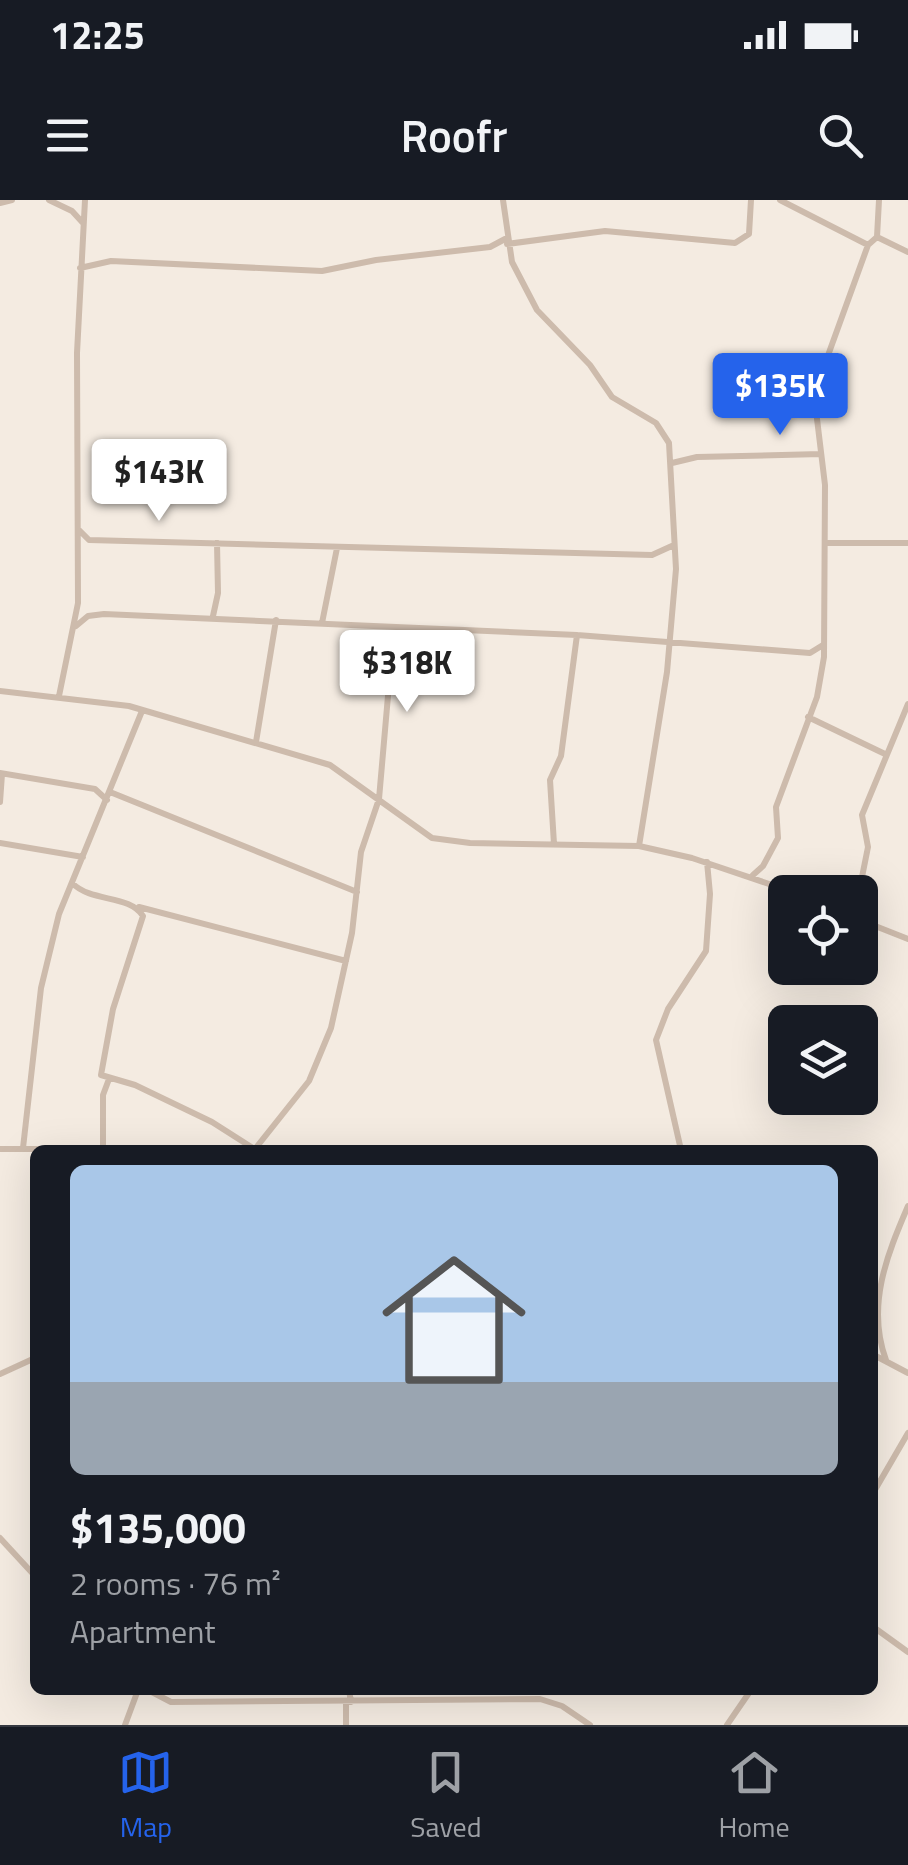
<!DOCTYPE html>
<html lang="en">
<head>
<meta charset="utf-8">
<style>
  body { margin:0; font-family:"Titillium Web",sans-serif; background:#20242c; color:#f1f3f6; height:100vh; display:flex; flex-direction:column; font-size:38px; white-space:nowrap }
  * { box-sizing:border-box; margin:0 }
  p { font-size:32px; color:#9ea1a6 }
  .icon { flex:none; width:55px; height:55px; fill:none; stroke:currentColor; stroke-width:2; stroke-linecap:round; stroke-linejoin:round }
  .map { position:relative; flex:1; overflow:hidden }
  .drawer { position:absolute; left:30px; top:945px; width:848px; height:550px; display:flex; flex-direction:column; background:#171b24; border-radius:15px; box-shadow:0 10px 40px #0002 }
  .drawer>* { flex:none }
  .tools { position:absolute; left:768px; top:675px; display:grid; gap:20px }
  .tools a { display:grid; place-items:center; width:110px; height:110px; border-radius:15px; background:#171b24; box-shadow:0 10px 40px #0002; font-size:50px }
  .price { position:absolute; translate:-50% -85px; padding:0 22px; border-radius:10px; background:#fff; color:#222; font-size:32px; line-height:65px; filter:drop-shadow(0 2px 5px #0008) }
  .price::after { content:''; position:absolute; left:50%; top:60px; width:30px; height:22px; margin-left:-15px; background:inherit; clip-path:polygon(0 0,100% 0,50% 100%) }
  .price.current { background:#2563eb; color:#fff }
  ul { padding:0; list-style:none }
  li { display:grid; align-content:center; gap:20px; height:530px; padding:0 40px }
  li+li { border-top:2px solid #363941 }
  li span { display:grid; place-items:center; height:310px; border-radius:15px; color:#555 }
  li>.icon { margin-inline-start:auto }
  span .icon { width:180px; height:180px; fill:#fffc; stroke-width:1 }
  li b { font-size:42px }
  .status { display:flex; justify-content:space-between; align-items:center; height:70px; padding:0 50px; background:#171b24; direction:ltr }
  .status svg { height:28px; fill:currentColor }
  header { display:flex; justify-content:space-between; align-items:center; height:130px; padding:0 40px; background:#171b24; font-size:45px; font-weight:600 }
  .menu { display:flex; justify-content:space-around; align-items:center; height:140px; border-top:2px solid #363941; background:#171b24; font-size:28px; color:#9ea1a6 }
  .menu a { display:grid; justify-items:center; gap:5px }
  .menu .current { color:#2563eb }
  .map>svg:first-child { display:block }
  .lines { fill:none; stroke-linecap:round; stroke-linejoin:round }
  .minor { stroke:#cdbbac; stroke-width:6 }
</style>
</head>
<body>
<div class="status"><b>12:25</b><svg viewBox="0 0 49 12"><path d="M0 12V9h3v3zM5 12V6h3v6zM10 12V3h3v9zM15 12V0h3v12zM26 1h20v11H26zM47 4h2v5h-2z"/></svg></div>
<header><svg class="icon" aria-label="menu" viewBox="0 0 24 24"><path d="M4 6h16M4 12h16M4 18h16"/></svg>Roofr<svg class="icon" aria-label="search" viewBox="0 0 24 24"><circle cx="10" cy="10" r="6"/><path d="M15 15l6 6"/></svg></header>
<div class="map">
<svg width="908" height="1525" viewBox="0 0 908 1525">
  <rect width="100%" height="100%" fill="#f4ebe1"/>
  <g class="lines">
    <path class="minor" d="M49 0 72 11 83 23
      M503 0 512 62 537 110 590 165 612 197 656 223 669 243 676 369 667 472 639 646
      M0 3 12 0
      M877 37 908 52
      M507 44 605 31 735 43 749 34 751 0
      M868 45 877 37 879 0
      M80 68 111 61 322 71 376 60 490 47 505 39
      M672 263 697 257 821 254
      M79 330 89 340 652 355 674 345
      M825 343H908
      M213 416 218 393 217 343
      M322 423 337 348
      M76 426 88 416 104 414 577 435 810 453 823 445
      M0 491 129 506 330 565 432 638 470 643 639 646 692 658 793 692
      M59 496 78 403 77 153 85 0
      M808 517 885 554
      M256 542 276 420
      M0 573 95 589 107 600
      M110 592 357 692
      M0 602 2 574
      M0 643 83 657
      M554 644 550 580 561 556 577 435
      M753 675 763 666 778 638 776 607 817 497 824 457 825 285 814 194 868 45 780 0
      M72 683C92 703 129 694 143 716L113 809 101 875 135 885 212 922 256 950
      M859 692 868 647 862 615 908 504
      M139 707 346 761
      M860 720 908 739
      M23 948 41 788 59 714 142 511
      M0 949H99L103 946V895L109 879
      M255 949 309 881 331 828 352 733 361 652 379 599 394 427
      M681 950 656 840 668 809 706 751 710 694 707 662
      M872 1154 908 1173
      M886 1160C866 1106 887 1055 908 1006
      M0 1174 35 1158
      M872 1295 908 1233
      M0 1338 35 1376
      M872 1426 908 1452
      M148 1490 171 1502 540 1499 562 1506 590 1525
      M349 1490 351 1502
      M346 1502V1525
      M125 1525 138 1490
      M727 1525 751 1490"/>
  </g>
</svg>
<div class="tools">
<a><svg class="icon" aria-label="locate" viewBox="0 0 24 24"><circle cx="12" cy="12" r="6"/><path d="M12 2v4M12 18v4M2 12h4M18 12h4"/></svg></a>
<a><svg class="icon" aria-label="layers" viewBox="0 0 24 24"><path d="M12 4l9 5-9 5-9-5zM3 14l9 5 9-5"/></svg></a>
</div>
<b class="price current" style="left:780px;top:238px">$135K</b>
<b class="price" style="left:159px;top:324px">$143K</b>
<b class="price" style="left:407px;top:515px">$318K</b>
<section class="drawer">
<ul>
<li><span style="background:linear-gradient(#a9c7e8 70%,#9aa5b1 0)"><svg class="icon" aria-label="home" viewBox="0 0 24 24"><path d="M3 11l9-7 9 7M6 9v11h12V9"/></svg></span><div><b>$135,000</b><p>2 rooms · 76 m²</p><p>Apartment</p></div></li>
</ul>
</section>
</div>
<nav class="menu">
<a class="current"><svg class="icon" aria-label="map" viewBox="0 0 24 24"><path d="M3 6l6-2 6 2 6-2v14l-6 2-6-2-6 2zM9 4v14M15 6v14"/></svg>Map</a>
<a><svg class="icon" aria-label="saved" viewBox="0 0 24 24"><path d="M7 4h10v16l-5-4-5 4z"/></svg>Saved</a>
<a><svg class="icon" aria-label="home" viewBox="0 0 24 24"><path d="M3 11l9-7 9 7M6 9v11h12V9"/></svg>Home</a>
</nav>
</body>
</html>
